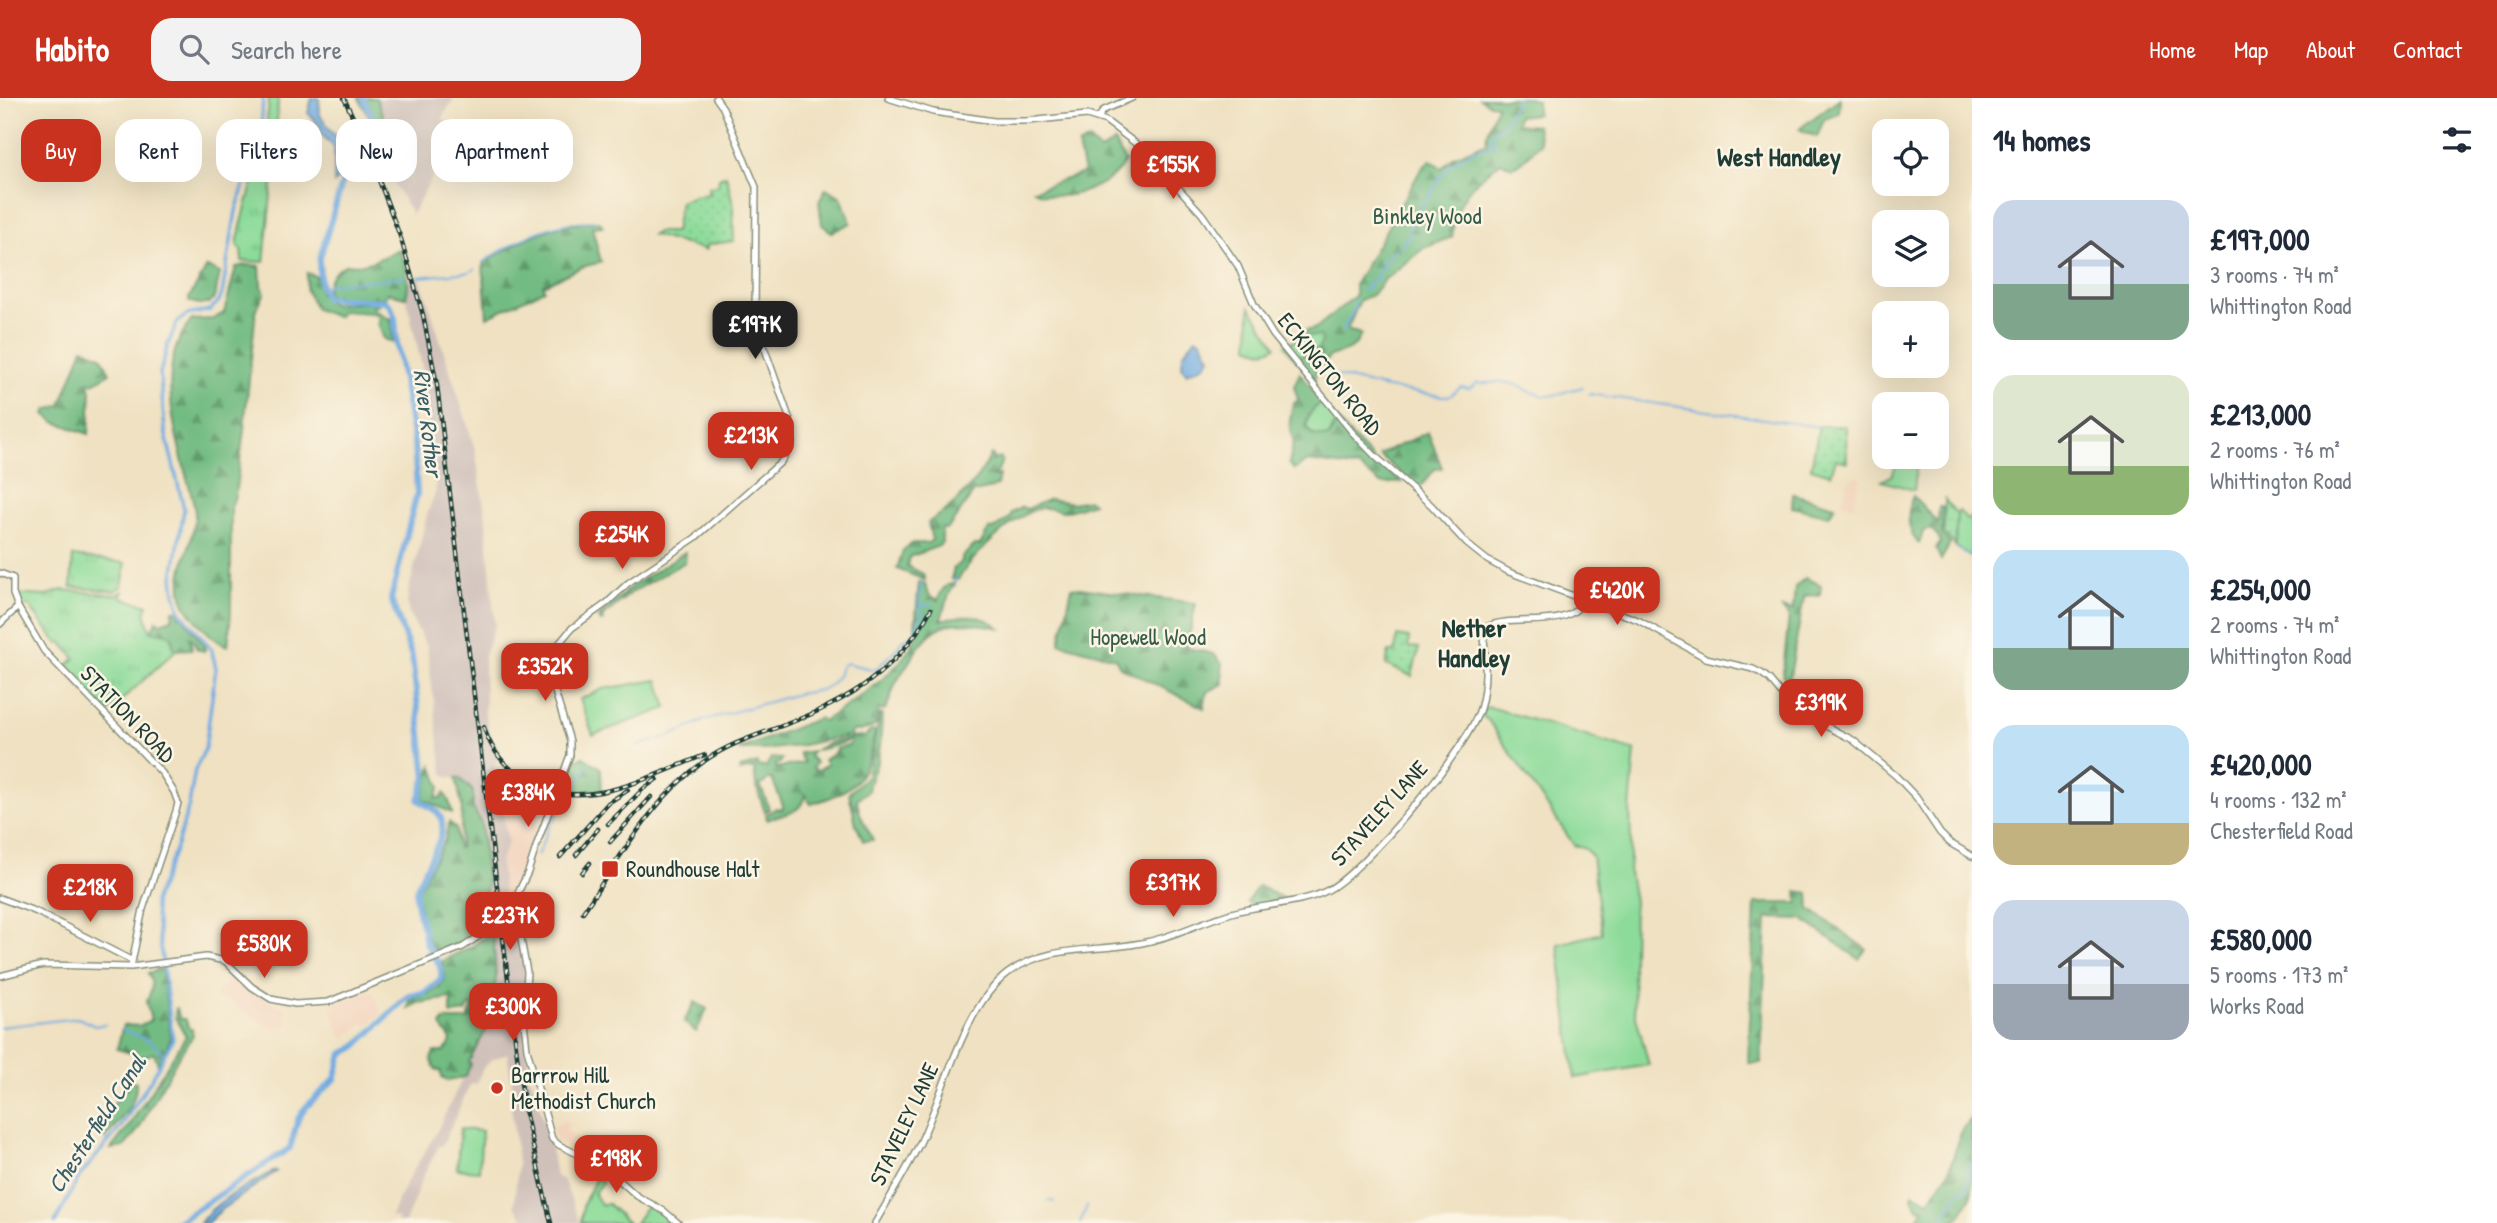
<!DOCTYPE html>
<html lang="en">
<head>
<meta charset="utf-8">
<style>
  body { margin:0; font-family:"Patrick Hand",sans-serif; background:#f2f2f3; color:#1f2937; height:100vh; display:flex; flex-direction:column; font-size:26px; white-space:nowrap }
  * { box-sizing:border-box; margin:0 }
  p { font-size:23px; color:#747a83 }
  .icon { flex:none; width:38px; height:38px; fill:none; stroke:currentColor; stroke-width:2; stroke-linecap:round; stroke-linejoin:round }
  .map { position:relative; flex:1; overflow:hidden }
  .drawer { display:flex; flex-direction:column; background:#fff; width:525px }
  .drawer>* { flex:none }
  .top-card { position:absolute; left:21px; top:21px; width:665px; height:63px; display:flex; gap:14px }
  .buttons { position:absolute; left:1872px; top:21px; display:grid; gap:14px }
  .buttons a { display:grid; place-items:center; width:77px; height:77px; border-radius:14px; background:#fff; box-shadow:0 7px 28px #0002; font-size:35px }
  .price { position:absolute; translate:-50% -60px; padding:0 16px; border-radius:14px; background:#c8321e; color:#fff; font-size:23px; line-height:46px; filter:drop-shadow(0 2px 4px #0008) }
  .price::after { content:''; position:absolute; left:50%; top:42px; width:21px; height:16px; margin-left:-10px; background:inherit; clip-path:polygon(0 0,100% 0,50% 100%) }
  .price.selected { background:#222; color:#fff }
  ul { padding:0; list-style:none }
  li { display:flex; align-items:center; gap:21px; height:175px; padding:0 21px }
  li span { display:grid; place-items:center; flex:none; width:196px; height:140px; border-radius:21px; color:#555 }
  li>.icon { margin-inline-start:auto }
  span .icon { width:84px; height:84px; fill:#fffc; stroke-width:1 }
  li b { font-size:30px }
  h2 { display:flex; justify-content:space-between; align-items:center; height:84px; padding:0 21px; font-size:30px }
  .tag { padding:0 24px; border-radius:21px; background:#fff; box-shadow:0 7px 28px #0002; font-size:24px; line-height:63px }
  .tag.selected { background:#c8321e; color:#fff }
  header { display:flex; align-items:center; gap:42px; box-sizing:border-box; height:98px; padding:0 35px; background:#c8321e; color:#fff }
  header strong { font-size:33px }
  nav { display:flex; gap:38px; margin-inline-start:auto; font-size:24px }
  .search { width:490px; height:63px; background:#f2f2f3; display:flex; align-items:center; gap:18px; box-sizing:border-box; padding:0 24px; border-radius:21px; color:#747a83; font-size:26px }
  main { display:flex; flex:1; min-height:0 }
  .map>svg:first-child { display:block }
  .built { fill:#f2d4be }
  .industrial { fill:#cfc0ba }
  .grass { fill:#8ddb9a; stroke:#568c67; stroke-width:2 }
  .forest { fill:url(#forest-firs); stroke:#487c5b; stroke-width:2 }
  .park { fill:url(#park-tufts); stroke:#568c67; stroke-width:2 }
  .garden { fill:url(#garden-dots); stroke:#568c67; stroke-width:2 }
  .water { fill:#71abe1; stroke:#48748a; stroke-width:2 }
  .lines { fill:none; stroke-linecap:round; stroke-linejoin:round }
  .stream { stroke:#71abe1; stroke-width:2 }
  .canal { stroke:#71abe1; stroke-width:3.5 }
  .river { stroke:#71abe1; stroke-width:6 }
  .secondary-casing { stroke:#878f7a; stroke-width:8 }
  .secondary { stroke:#fff; stroke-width:5 }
  .rail-casing { stroke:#1f3d34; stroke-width:4.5 }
  .rail { stroke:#fcf5e5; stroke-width:2; stroke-dasharray:5; stroke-linecap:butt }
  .poi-dot { fill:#c8321e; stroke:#fcf5e5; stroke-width:2.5 }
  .labels { text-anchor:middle; stroke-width:5; stroke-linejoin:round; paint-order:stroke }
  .park-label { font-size:23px; fill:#355d48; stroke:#fcf5e5 }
  .street-label { font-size:23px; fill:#1f3d34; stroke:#fcf5e5 }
  .poi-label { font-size:23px; fill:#1f3d34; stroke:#fcf5e5; text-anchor:start }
  .water-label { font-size:24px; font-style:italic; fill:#385e68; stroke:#fcf5e5 }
  .quarter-label { font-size:26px; font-weight:bold; fill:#1f3d34; stroke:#fcf5e5 }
</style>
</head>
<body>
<header>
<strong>Habito</strong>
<div class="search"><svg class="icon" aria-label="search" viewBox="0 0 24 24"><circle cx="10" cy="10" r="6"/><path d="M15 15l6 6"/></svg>Search here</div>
<nav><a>Home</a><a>Map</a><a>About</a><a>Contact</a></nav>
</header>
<main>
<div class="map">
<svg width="1972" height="1125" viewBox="0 0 1972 1125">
  <defs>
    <pattern id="forest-firs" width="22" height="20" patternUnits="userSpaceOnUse" patternTransform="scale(1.75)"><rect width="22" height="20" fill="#72bb82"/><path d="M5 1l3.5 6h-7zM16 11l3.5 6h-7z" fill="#5d996b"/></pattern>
    <pattern id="park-tufts" width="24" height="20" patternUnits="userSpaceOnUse" patternTransform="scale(1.75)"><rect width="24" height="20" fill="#8ddb9a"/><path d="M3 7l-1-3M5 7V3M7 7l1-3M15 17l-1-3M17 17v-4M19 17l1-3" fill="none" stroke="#79bd85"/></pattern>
    <pattern id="garden-dots" width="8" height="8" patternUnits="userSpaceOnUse" patternTransform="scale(1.75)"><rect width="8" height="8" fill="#8ddb9a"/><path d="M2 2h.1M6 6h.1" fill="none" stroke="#79bd85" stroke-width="1.8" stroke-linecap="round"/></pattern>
  </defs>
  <rect width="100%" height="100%" fill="#fcf5e5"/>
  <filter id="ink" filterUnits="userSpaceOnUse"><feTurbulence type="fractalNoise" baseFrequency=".0143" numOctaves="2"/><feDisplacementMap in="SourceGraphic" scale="14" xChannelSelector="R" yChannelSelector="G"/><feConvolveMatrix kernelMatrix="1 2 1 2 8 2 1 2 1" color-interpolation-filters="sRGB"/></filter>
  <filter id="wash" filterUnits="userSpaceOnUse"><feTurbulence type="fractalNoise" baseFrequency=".00686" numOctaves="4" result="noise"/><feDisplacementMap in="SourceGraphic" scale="28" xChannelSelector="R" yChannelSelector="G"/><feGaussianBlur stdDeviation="1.57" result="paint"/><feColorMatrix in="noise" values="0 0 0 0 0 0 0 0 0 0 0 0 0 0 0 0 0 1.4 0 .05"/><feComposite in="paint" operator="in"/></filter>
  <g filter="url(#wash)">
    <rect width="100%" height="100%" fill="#efe1c1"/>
    <path class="built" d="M1855 377 1861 379 1853 408 1842 404 1848 383Z
      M493 666 524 691 550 702 543 719 536 725 537 735 526 772 511 807 505 805 502 788 500 763 504 724Z
      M232 874 246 891 273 906 285 909 288 927 284 929 267 928 232 905 213 900Z
      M370 892 374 894 382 916 366 928 363 925 345 940 340 937 329 907Z
      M565 1023 570 1027 566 1032 581 1042 574 1052 556 1043 551 1029Z"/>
    <path class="industrial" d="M376 0H454L442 20 453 30 443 41 435 74 412 116 391 81 384 63 385 23Z
      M420 180 468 328 475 352 485 414 495 527 484 558 485 615 490 637 502 658 494 666 508 745 500 763 504 804 511 807 504 820 505 825 512 816 518 821V838L524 866 525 883 517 892 529 972 527 977 532 983 550 1045 556 1078 564 1083 580 1125H528L514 1108 518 1064 510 999 513 993 507 955 491 962 483 970 476 986 472 985 469 989 442 1048H439L424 1076 405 1125H398V1120L390 1119 407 1083 436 1035 488 928 496 880 492 827 478 838 479 823 487 786 481 725 473 710V693L459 680H450L443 676 427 549 409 516 407 506 408 495 427 417 436 392 422 269 406 199 409 191 408 181Z"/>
    <path class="grass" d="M1250 209 1276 248C1266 255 1260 253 1249 248Z
      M1322 304 1337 322 1329 339 1313 337 1306 329 1310 313Z
      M1900 359 1914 361 1917 366 1914 392 1882 383 1892 377Z
      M1959 413 1967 421 1972 418V459L1955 448 1957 416Z
      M658 582 667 610 593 637 580 601 603 591Z
      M1490 609 1635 653 1630 712 1631 743 1629 775 1634 803 1633 863 1634 911 1649 967 1575 980 1558 846 1602 835 1592 758 1585 751 1574 747 1488 622 1482 618 1484 610Z
      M460 1031 482 1033 479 1073 457 1071Z"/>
    <path class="forest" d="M359 0H376L385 23 384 60 379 61 368 38 371 22Z
      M1480 0H1527L1537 2V16L1518 18 1516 26 1537 28 1540 46 1518 67 1512 69 1501 64C1472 85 1455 101 1452 139L1424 150 1384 182 1372 197 1360 202 1347 232 1361 236C1354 255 1345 252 1330 258L1323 267 1316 269 1315 282 1291 256 1307 258 1320 238H1303L1299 235 1316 230 1355 198V186L1420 73 1430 62 1442 70 1455 58 1482 46 1486 47 1487 34 1497 7 1489 6Z
      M1840 0 1839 16 1824 21 1817 39 1799 31Z
      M1089 42 1100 53 1114 44 1125 63C1113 89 1060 108 1034 92L1084 75 1078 48Z
      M826 90 841 99 851 125 832 134 822 127 819 104Z
      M599 123 603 128 592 129 601 164 582 169 543 187 544 192 487 219 483 165C526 139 548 126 599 123Z
      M399 151C406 166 411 183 406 199L387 195 385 200H330L326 194C328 179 334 173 347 166 365 170 383 159 399 151Z
      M246 167 260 168 261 188 265 195 256 211 243 341 235 398 231 409V514L228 548C213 544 185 513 182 498 176 471 194 446 195 419 196 406 189 390 186 377 174 329 155 264 192 222L213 221 224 215 236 169Z
      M207 169 220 175C214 197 218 214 189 203V200Z
      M307 175 318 179 320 196 332 206 378 204V208L374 207 373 210 387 220H391L393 244 384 241 378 225 379 218 373 215 342 213 337 219 316 211 306 192Z
      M83 250 101 258 110 275 95 284 89 285 91 293 89 336 55 324 45 316 47 312 61 307Z
      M1300 275 1322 304C1313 311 1307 316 1306 329L1313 337 1329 339 1337 322 1374 363 1402 384 1381 386 1360 370 1308 363 1294 372 1289 365 1294 343C1287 330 1290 320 1293 306L1298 302 1294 288Z
      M1428 334 1442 370 1435 371 1419 391 1379 357Z
      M991 356 994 359 992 363 1000 360 1002 362 997 375 992 377 993 379 999 377 997 387 992 390 974 394 949 429 946 431 942 430V444L939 448 909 459 907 468 923 476 925 482 897 471 903 452 913 445H928L932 442 928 425C934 419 939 418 945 413 964 397 981 378 991 356Z
      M1793 396 1835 408 1829 418 1792 409Z
      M1913 398 1938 425 1939 409H1943L1942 436 1950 446 1941 462 1936 451 1940 445 1939 439 1932 432H1924L1919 445C1906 435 1907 412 1913 398Z
      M1050 401 1072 405 1089 402 1093 405C1085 407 1075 412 1066 413 1057 414 1049 408 1040 410 1014 417 971 460 958 482L951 481 954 470 962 463V459L975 447H980L989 431H994L1011 419V415L1022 409 1027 411Z
      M685 454V464L631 495 602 519 603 523 601 524 598 519 632 488Z
      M1805 480 1821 487 1820 498 1808 497 1804 499 1790 578 1787 581 1784 580 1783 573 1789 518 1782 511 1793 512 1795 489Z
      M919 484 924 485 930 498 938 502C941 493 944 488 953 485L955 486C949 494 943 513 941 522 962 517 983 515 1000 530 934 517 930 530 897 583 891 593 891 604 884 613L878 611 877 625 873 629 860 633 855 632 850 636 849 642C839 647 827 650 816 652L829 645 844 641 845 638 798 648 761 652H738L819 620 824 623C856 601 904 573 918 534L915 530Z
      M1072 489 1196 505 1187 550 1214 556 1222 566 1223 586 1207 594 1204 610 1120 569 1115 560 1060 545Z
      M173 512H177L206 549 204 553 197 551 193 542 190 540 192 551 176 552 173 548V541L150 534 157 522 160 525 172 521Z
      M880 616 882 617C881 632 881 647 878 661 875 672 869 682 868 693L857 701C859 720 865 724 873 742L863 743 856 726 849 695 867 678Z
      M871 633H875C867 678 857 693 811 706L805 697C801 717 784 715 767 722L766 717 776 710 782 711 783 707 772 681H768L763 686H760L769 711 765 714 756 687 754 670 739 673 740 670 757 665V668L766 669 771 660 782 661 780 665 775 666 776 670 804 665 799 655 813 653 809 658 816 665 813 670 818 673 827 666 824 662 834 655 836 651 849 647 852 639 861 638 863 640Z
      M583 659 601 670 602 693 562 695 574 663Z
      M432 667 440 689 436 700H441L444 695 449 703 452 715 422 701Z
      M456 680H459L473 693V710L481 725 487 787 479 823 478 838 437 857 429 844 421 818 417 794 445 742 449 724 456 730 458 750 460 749 462 708Z
      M1258 788 1284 801 1253 808 1247 804Z
      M1797 793 1809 795 1810 811 1866 851 1859 861 1802 821 1767 820 1761 965H1748L1755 805H1798Z
      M493 834 496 880 490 918 488 928 469 964 471 966 465 979 449 983 442 979 441 973 435 971 431 961 434 954H443L449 948 451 942 441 928 444 922H468L473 908H469L466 914 451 916V900L418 905 408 911 410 902C424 897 438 894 445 881L442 863 472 848Z
      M162 871 171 940 158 966 154 955 140 960 131 955 117 951 123 927 140 928 151 922 146 904C152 892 154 887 148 875Z
      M695 904 707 911 696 934 684 924Z
      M176 909 180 921H185L190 931H192L193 938 178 959 138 1032 124 1049 111 1051 129 1028 186 938 175 919Z
      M130 984H136C138 1006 117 1025 105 1041L100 1032 104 1019Z
      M1972 1018V1097L1960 1118 1951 1125H1915L1924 1111 1918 1110 1912 1100 1913 1095 1929 1103 1948 1075 1961 1035Z"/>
    <path class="park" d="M269 0H278L276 49 264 164 242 163 241 152 237 147C246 98 267 51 269 0Z
      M73 458 126 465 122 488 115 493 71 489Z
      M62 492 117 497 123 493 122 500 148 507 145 514 150 533 171 537 173 548 176 552 109 614 83 591 65 570 75 560 61 544 58 546 28 507 21 511 16 496 45 498Z
      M596 1080 603 1084 595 1093 596 1100 602 1107 607 1105 628 1125H581L583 1107Z
      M648 1106 676 1125H635Z"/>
    <path class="garden" d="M726 77 733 106 734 143 706 147V152L652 137 657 134H675L680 104 694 98 709 96 708 89 718 88 719 80Z
      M1303 238H1320L1323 242 1318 251 1307 258 1291 256 1285 247Z
      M1819 328H1846L1847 364 1836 361 1831 376 1811 370Z
      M1945 402 1957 416 1955 448 1944 435Z
      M1397 538 1409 540 1408 549 1419 550 1412 578 1386 567 1389 554H1395Z"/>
    <path class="water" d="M312 0H319L320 17 341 46 340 79 334 85V49L321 36V29L308 15Z
      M1196 239 1201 242 1210 259 1205 267 1187 275 1182 269 1183 256Z
      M277 1073 222 1111 207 1125H200C216 1102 247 1088 272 1074Z"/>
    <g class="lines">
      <path class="stream" d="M1400 149 1405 146 1404 142 1410 138 1409 132 1421 115 1422 106 1426 105 1441 77H1443C1452 63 1478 45 1494 48L1496 46 1490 40 1491 37 1504 25 1518 0
        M483 164C517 142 552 122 595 123
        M472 173 475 171
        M418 179 469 174
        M384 181 405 179
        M376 182H382
        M321 190 331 186 375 182
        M1363 192 1369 189V183L1377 181 1378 172 1384 169 1381 163 1390 159 1395 151
        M1342 233 1354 212 1356 204
        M1332 277 1387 290 1441 298H1450L1461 289 1469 291 1477 285C1488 286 1499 283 1510 285 1522 288 1533 298 1546 298 1560 298 1569 290 1583 290
        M1589 296 1820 329
        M1958 451 1972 460
        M954 485 956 480
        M919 508 931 507
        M842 568 846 565 875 572 898 549 901 543 913 537 922 517 919 508 921 484
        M638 648 673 637 705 622 797 596 821 592 831 586 838 578 841 569
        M537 758 548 731 590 664
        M0 929 78 920 95 928 105 926
        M123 932 150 943 165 957
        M1048 1102 1054 1104
        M1080 1125 1087 1108
        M1941 1125 1958 1094 1967 1091 1969 1067 1972 1066"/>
      <path class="canal" d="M55 1125 79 1079 120 1030 152 980 173 941 154 804 177 747 189 707 195 672 205 651 216 570 211 550 180 513 175 496 173 479 184 411 165 333 160 275 168 246 178 223 187 217 210 212 219 203 222 196 236 113 261 31 263 0"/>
      <path class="river" d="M176 1125 290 1050 298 1021 306 1009 335 981 342 956 354 950 409 897 424 895 441 881C443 867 434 859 427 847 424 842 425 837 424 832 420 819 415 808 416 795 418 774 456 733 437 714 433 710 424 706 419 702L426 679 412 559 391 501 417 395 414 344 397 247 395 221 391 209 385 203 326 200C319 191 320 175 319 163L348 65 377 51 378 31 363 0"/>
    </g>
  </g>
  <g filter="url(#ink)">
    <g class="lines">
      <g class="secondary-casing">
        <path id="secondary" d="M888 0 933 14 994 23H1028L1087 17 1106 23 1143 51 1202 116 1238 168 1254 206 1273 237 1352 334 1375 358 1431 407 1467 446 1487 462 1509 474 1638 522 1706 560 1753 571 1761 575 1769 581 1795 612 1853 642 1896 678 1916 699 1940 735 1950 745 1972 758
          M1098 20 1104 12 1132 0
          M0 475 13 480V496L18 509 44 553 162 675 174 694 178 705 176 713 143 811 131 869
          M0 526 18 509
          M0 800 37 814 131 862
          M515 806 522 813 521 841 527 874 524 923 527 951 552 1041 559 1047 606 1070 637 1098 664 1113 678 1125
          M0 878 43 867 131 869 206 859 225 863 252 889 271 901 295 906 328 904 463 849 506 820 528 774 538 743 570 657V643L549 574 548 562 552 554 572 530 607 505 628 485 695 440 781 364 792 344 790 322 755 223 756 89 723 10 716 0
          M875 1125C890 1099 906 1073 919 1047 943 998 963 909 1008 875 1049 845 1099 855 1146 844 1176 838 1205 822 1235 814 1262 807 1305 805 1328 792 1364 773 1472 647 1481 607 1487 584 1485 557 1484 534L1487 529C1512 515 1565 534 1583 504"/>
      </g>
      <use href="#secondary" class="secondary"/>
      <g class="rail-casing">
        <path id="rail" d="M344 0 365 45 401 141 423 217 437 287 518 965 526 1018 551 1125
          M484 629C489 647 499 661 513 673 569 724 647 679 705 657
          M608 726 643 691 657 681
          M610 744 651 699
          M576 757 598 731
          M560 759 608 705 628 692
          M582 775 590 765
          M583 814C620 760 651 701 706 662 730 645 758 637 784 627 847 604 899 572 931 511"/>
      </g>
      <use href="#rail" class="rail"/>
    </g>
  </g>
  <g class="poi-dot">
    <rect x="601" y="762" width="18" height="18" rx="3.5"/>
    <circle cx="497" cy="990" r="7"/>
  </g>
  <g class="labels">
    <g class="park-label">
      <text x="1427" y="126">Binkley Wood</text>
      <text x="1148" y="547">Hopewell Wood</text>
    </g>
    <g class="street-label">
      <text transform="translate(1330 276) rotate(51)" y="8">ECKINGTON ROAD</text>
      <text transform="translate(128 616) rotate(46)" y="8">STATION ROAD</text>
      <text transform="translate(1379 715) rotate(-48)" y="8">STAVELEY LANE</text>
      <text transform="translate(904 1026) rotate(-65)" y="8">STAVELEY LANE</text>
    </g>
    <g class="poi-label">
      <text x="626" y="779">Roundhouse Halt</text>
      <text x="511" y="985">Barrrow Hill<tspan x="511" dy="26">Methodist Church</tspan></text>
    </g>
    <g class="water-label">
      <text transform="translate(428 325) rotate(83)" y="8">River Rother</text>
      <text transform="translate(97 1026) rotate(-57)" y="8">Chesterfield Canal</text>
    </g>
    <g class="quarter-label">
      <text x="1779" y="68">West Handley</text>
      <text x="1474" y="539">Nether<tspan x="1474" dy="30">Handley</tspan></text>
    </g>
  </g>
</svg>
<div class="buttons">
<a><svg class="icon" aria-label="locate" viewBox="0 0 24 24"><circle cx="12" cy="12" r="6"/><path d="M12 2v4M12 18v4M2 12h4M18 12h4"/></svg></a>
<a><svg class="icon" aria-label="layers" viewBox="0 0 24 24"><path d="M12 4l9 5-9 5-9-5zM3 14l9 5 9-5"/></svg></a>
<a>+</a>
<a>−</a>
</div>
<b class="price" style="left:1173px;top:103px">£155K</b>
<b class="price selected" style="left:755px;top:263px">£197K</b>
<b class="price" style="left:751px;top:374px">£213K</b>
<b class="price" style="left:622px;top:473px">£254K</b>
<b class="price" style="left:1617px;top:529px">£420K</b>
<b class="price" style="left:545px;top:605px">£352K</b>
<b class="price" style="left:1821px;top:641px">£319K</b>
<b class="price" style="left:528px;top:731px">£384K</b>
<b class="price" style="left:1173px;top:821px">£317K</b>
<b class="price" style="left:90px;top:826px">£218K</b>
<b class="price" style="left:510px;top:854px">£237K</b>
<b class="price" style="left:264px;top:882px">£580K</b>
<b class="price" style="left:513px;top:945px">£300K</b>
<b class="price" style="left:616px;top:1097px">£198K</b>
<div class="top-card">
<a class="tag selected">Buy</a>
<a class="tag">Rent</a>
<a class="tag">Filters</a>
<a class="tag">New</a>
<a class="tag">Apartment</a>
</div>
</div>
<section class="drawer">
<h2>14 homes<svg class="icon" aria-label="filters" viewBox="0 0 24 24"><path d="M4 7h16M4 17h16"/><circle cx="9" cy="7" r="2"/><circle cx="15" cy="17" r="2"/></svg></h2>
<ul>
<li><span style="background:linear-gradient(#c9d6e8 60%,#7fa58c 0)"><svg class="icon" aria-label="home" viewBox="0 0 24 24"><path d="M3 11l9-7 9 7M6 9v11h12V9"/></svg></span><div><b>£197,000</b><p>3 rooms · 74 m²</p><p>Whittington Road</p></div></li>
<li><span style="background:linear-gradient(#dfe7d0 65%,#8fb573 0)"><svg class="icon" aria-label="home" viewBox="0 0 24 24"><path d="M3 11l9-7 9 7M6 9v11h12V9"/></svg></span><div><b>£213,000</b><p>2 rooms · 76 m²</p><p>Whittington Road</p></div></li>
<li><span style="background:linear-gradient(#bfe0f5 70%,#7fa58c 0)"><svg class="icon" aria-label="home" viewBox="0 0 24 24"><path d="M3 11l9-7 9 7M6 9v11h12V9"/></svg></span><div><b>£254,000</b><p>2 rooms · 74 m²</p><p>Whittington Road</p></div></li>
<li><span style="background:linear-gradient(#bfe0f5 70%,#c2b280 0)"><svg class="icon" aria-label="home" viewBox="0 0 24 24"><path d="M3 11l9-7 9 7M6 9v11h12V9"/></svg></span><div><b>£420,000</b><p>4 rooms · 132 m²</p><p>Chesterfield Road</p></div></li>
<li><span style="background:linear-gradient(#c9d6e8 60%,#9aa5b1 0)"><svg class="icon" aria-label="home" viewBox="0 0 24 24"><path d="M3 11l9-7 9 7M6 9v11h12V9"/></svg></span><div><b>£580,000</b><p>5 rooms · 173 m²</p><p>Works Road</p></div></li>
</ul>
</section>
</main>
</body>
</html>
